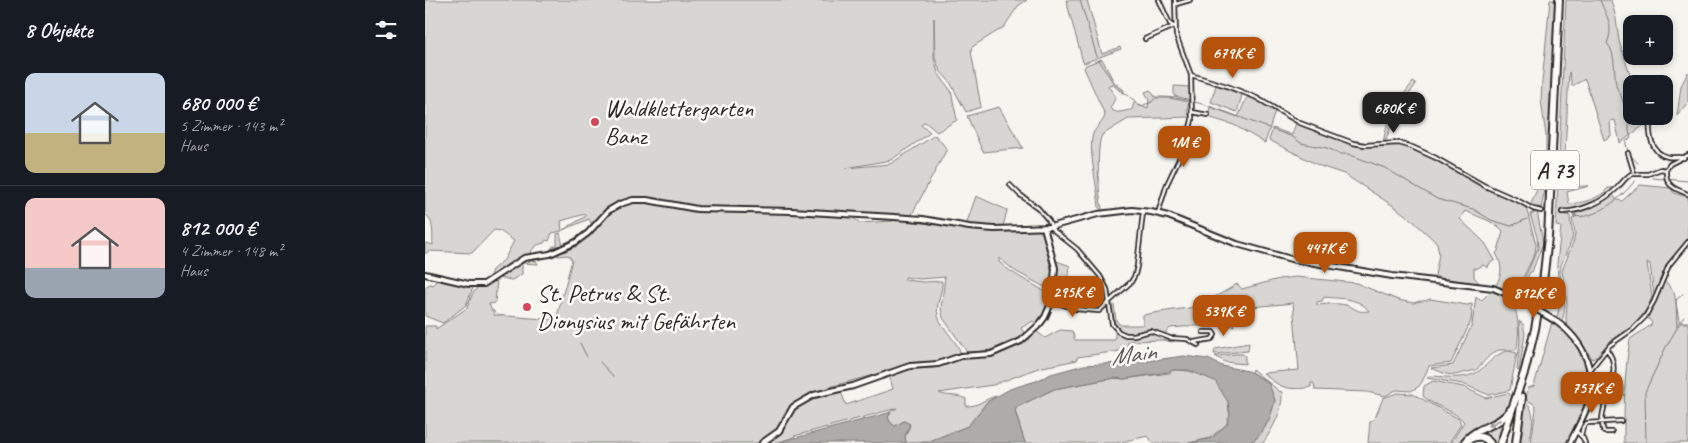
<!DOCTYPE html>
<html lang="de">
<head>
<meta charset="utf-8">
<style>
  body { margin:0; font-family:Caveat,sans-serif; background:#20242c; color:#f1f3f6; height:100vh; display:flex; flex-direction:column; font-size:19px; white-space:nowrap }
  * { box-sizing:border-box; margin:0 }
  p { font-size:16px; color:#9ea1a6 }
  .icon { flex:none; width:28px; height:28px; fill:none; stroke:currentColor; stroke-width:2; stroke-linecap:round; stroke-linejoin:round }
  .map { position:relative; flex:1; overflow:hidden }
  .side { display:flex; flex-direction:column; background:#171b24; width:425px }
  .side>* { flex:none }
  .buttons { position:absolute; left:1198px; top:15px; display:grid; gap:10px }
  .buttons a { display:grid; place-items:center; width:50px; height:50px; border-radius:10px; background:#171b24; box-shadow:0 2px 8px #0003; font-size:25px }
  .price { position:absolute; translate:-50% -42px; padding:0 11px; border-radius:10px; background:#b45309; color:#fff; font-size:16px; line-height:32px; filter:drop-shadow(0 1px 2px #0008) }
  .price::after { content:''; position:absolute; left:50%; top:30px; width:15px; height:11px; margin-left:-8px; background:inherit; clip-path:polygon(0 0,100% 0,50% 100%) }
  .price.active { background:#222; color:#fff }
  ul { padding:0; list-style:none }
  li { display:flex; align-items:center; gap:15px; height:125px; padding:0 25px }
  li+li { border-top:1px solid #363941 }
  li span { display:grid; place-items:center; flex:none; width:140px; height:100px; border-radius:10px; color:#555 }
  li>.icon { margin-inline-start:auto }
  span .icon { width:60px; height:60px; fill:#fffc; stroke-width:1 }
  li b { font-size:21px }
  h2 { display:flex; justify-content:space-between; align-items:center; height:60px; padding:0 25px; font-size:21px }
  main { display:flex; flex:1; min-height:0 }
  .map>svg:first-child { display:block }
  .green { fill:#d7d6d2; stroke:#81807e; fill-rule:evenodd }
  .water { fill:#adaca9; stroke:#797877 }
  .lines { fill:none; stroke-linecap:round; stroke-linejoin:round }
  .stream { stroke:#797877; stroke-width:1 }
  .minor-tunnel { stroke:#cdccc8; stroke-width:2.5; stroke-dasharray:2.5 1; stroke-linecap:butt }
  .minor-casing { stroke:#2b2b2b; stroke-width:6 }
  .tertiary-casing { stroke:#2b2b2b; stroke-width:8 }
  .motorway-casing { stroke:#2b2b2b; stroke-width:10 }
  .minor { stroke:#fdfcf7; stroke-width:2.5 }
  .tertiary { stroke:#fdfcf7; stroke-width:4 }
  .motorway { stroke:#fdfcf7; stroke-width:6 }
  .tertiary-bridge-casing { stroke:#2b2b2b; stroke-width:8; stroke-linecap:butt }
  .tertiary-bridge { stroke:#fdfcf7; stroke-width:4 }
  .oneway { fill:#9e9e9b }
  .poi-dot { fill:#d1495b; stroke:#fdfcf7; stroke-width:2 }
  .labels { text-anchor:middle; stroke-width:5; stroke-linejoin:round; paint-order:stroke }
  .shield { fill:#fdfcf7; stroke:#6a6a68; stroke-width:1 }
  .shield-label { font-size:22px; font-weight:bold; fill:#2b2b2b }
  .poi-label { font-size:24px; fill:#2b2b2b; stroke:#fdfcf7; text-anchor:start }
  .water-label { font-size:25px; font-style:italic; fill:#585857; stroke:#fdfcf7 }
</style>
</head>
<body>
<main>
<section class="side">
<h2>8 Objekte<svg class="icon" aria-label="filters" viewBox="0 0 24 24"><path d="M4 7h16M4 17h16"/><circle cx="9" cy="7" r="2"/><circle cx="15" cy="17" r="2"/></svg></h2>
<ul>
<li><span style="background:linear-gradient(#c9d6e8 60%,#c2b280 0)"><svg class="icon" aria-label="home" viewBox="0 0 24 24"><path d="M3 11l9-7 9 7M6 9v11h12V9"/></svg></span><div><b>680 000 €</b><p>5 Zimmer · 143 m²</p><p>Haus</p></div></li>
<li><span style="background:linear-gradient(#f6c9c9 70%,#9aa5b1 0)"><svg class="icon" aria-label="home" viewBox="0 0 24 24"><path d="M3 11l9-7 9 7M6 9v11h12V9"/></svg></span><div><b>812 000 €</b><p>4 Zimmer · 148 m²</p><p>Haus</p></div></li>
</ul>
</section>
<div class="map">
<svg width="1263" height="443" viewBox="0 0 1263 443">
  <rect width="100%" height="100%" fill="#f5f4ef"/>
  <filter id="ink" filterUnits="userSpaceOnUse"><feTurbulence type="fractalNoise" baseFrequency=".02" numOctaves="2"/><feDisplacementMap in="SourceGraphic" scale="10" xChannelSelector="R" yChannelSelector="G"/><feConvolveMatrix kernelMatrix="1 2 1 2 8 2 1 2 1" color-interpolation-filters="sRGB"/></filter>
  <g filter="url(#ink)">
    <path class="green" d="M0 0H602L593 6 579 27 547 47 546 51 556 107 541 112 525 82 515 71 510 58 509 18V58L513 73 526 91 532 120 512 132 500 122 496 125 505 133 466 160 421 168 465 164 510 135 522 149 486 216 375 210 266 207 219 198 208 199 188 206 156 238 126 253 124 252 123 250 125 251 128 246H132V234L135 233 138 246 154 238 167 225 164 219 138 230 161 216 160 214 136 221 137 231 127 233 124 241 121 240 119 243 112 245 106 251 107 254 97 257 63 280 67 270 79 260 89 241 75 231 69 230 47 253 4 251 0 254V243L8 245C7 233 10 222 0 214Z
      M641 0H662L677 54 695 47 696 49 659 63 658 62Z
      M1125 0H1131L1123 176 1116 208 1113 207 1110 208 1106 204 1115 182 1121 149V136L1116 100 1117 83Z
      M1141 0H1186L1191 18 1194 41 1208 84H1206V116H1223V125L1218 126 1195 143 1190 120 1185 121 1186 136 1179 140 1160 79 1147 86 1144 72 1139 175C1144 190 1152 186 1164 186L1142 192 1144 204C1157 203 1175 199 1183 188H1189C1184 196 1156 211 1146 210 1143 210 1141 209 1138 208L1136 210 1137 214 1145 216C1145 224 1149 232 1147 239 1144 250 1135 261 1135 273 1137 290 1144 306 1136 323L1131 319 1136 302 1135 277H1133L1132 264 1136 227 1131 226Z
      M677 59 689 82 699 90 698 94 687 84 683 86 691 97 685 108C692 116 698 110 707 110L709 102 723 108 724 100 720 92 725 90 731 98H745L764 102 762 111 765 117 703 119 677 135C671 145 673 201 678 211H677L674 208C673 189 664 156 667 138 668 128 678 124 680 115L659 68 661 65Z
      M1263 72V102L1252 116 1256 86Z
      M988 82 991 84 970 115 961 140 958 142 965 113Z
      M791 85 817 95 812 112 786 102Z
      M749 86 765 87 766 100 749 96Z
      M825 96 850 111 840 143 809 125 783 117 785 107 813 117 821 99Z
      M574 107 598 148 558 152 542 116Z
      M871 123 932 146 970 145 980 146 1015 161 1052 184 1095 203 1101 207 1111 245 1110 253 1091 292 1088 293 1073 287 1071 285C1078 273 1077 265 1071 253L1073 251 1078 231 1073 226 1062 220 1040 211 1035 219 1060 243 1070 260 1064 264 1063 268 1058 265 1051 269 1049 268V277L1055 284 1018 282 1010 275 1014 254 1012 243 988 221 970 207 919 174 895 166 844 140 848 128 867 135Z
      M1215 185 1246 188 1249 193 1263 197V240L1241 268 1229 295 1225 264 1222 263 1227 297 1222 309 1208 326 1186 340 1171 357 1167 359 1157 343 1142 325 1141 320 1142 303 1137 271 1149 240 1150 233 1147 219 1152 216 1148 215 1172 204 1187 194 1192 200 1197 201Z
      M551 196 582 210 578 227 541 225Z
      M220 201 258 208 414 215 426 216 435 223 467 221 470 219 549 230 571 232 613 230 618 235 628 278 627 288 625 290 590 271 574 258V262C589 276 608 283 625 295L620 312 612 325 608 321 596 328 600 334C582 348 564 352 542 352L518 318 516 308 520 277 495 279 480 277V280L498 282 517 281C518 292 510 304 513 316 516 327 531 340 536 353L513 361 483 363 484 369 509 368 521 365 534 359 572 354 595 344 611 331 620 338 635 330 647 331 650 340H690V333C708 342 709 334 724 333 733 332 743 339 751 340L747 342 738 340 703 341 702 350 652 357V360L613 368 568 385 514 393C522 397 532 394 541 399V406C553 407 560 398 572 396L562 402 543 426 502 442 481 443 480 436 485 426 479 421 470 427 465 422 463 417 466 413H463L472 408 369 436V437L351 443H340L355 432 369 407 391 396 416 392 421 405 468 389 463 371 404 387 405 389C391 393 376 396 366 407 360 413 358 421 353 428 349 434 341 439 335 443H0V326H11V329L42 308 47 295 53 286 62 285 72 279 70 303 64 304 67 311H69V315L131 320 147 260 143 255 133 256 132 252 162 237 189 209 205 202Z
      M1112 211 1118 243 1107 272H1105L1098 289V298L1093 295V293L1113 248 1112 237 1105 214Z
      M109 258 113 264 97 263V274L87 280 73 278 102 259Z
      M629 260 645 266 643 282 637 285 631 298V266Z
      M871 277 931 283 973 300 989 303C994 300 999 302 1005 299L1042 305 1047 304V307L1045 309 1047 310 1046 321 1026 363 1004 366 997 382 993 387 986 391 971 390 960 396 942 392 890 390 889 383H886V387C863 391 855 388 838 373L874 370 868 303 817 308 807 318 809 326 794 324 745 328 739 335C735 332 729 329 725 329 719 329 714 333 709 333 690 337 688 319 686 305H689L691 320 695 325H718V315C733 312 748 310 764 308 775 306 803 290 812 284L817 289 854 279ZM899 297C916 299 933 297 944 311 930 313 932 308 921 305 912 303 901 304 892 305V302L897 301Z
      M1239 279 1249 292 1254 320 1257 323H1263V443H1199C1199 408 1199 374 1205 339L1226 325 1227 323 1222 317Z
      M12 280 48 288 41 305 18 323 0 316V287L5 284 8 285Z
      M1067 290 1088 297 1087 304C1094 311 1095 340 1091 350H1073L1065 355 1051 370 1030 375 1021 374 1006 368 1028 365 1047 325 1051 297 1055 300 1058 299Z
      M1094 321 1098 324 1100 334 1094 371 1092 370 1095 340Z
      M1127 322C1139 329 1147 338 1155 349L1153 351H1155C1173 386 1157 411 1143 443H1106L1111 409 1109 404 1102 400 1101 402C1112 412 1107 428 1104 442L1093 443 1103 388 1109 386Z
      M824 343 823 351 789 354 790 349Z
      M1083 351 1092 353 1085 390 1064 395 1038 384 1002 378 1004 376H1008C1023 377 1041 380 1054 371 1065 363 1069 354 1083 351Z
      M812 354H818L820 356V364L800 362 790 356Z
      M827 369 854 391 857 392C858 411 848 428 838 443H818C820 442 823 443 826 442 839 437 847 412 850 401L841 381 826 373Z
      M747 370C759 369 783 374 792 382 796 386 800 394 802 399 804 404 803 410 805 415L803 419 802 424 785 438 764 443H728L723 436 691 443H600L590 411 592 407 629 389 690 378 699 379 745 373Z
      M1008 381 1039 387 1061 398 1083 393 1087 396 1086 401 1081 413 1036 443H1026L1039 422C1030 410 1009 407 998 396L999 386Z
      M972 393 988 394 1034 419 1036 424 1024 443H943L945 422 951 416 958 398Z
      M1080 419 1072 443C1066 443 1056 438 1054 432Z"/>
    <path class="water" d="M759 356 783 359 797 366 823 371 836 378 844 384 850 400 844 421 830 439 825 442 818 443H764L787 438 802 424 803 418 805 415 803 402 790 381 763 370H748L743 372 699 379 690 378 629 389 592 407 590 411 600 443H496L502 442 543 426 562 402 585 389 611 381 626 374 659 365 714 362Z
      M463 413H466L463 417 465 422 470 426 479 421 485 424 480 436 481 443H351Z"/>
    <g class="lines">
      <path class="stream" d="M655 0 672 57
        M1175 0C1180 14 1190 26 1182 43 1192 54 1188 75 1192 89L1195 92 1204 122V131L1206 138 1201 141C1200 149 1207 158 1213 163
        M674 60 689 84 716 106 727 102 731 97C770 96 808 116 844 128
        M846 129 868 137 876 143 902 148 916 154H923L960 168 1012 199 1048 209 1066 220 1086 226 1102 219
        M1228 178 1263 181
        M1138 213 1144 215
        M1105 216 1110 212H1117
        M1148 216C1170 221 1197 197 1210 181
        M1253 324 1259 317
        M1253 326 1257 322H1263
        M155 343 162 357
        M175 362 188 376
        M1221 443 1220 392 1241 347 1252 328 1251 300 1258 294"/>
      <path class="minor-tunnel" d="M1116 211 1137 212"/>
      <g class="minor-casing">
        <path id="minor" d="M734 0 745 24 750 27
          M751 4 765 0
          M720 39 747 27
          M766 75 802 86 830 97 875 123 928 143 940 145 974 143 987 147 1011 158 1060 186 1094 201 1108 209 1116 211
          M1239 104 1242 94
          M767 112 783 115
          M1225 116C1224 131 1224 153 1243 157 1249 158 1253 156 1259 158
          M1203 153 1209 173
          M1241 170C1240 186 1250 189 1263 194
          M1241 170 1245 164 1263 155
          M585 185 594 194 613 208 624 221 627 229 652 249 675 276 682 289 687 324 694 332 701 335H709L726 331 745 338 762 339 773 345
          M1137 212C1157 211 1178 202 1192 188 1197 183 1200 178 1206 174H1223L1236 169 1241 170
          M733 213 742 184 761 144 767 120 766 75 751 35 750 0
          M627 301 650 309 674 311 706 282 710 275 712 266 718 212
          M631 301C642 273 655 284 678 282
          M769 342 787 339 790 335 788 332H778
          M1182 350C1202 373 1169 407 1179 432H1187
          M1165 370 1185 345 1208 329 1220 317 1229 301 1244 265 1263 242
          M1151 431 1158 438 1160 443
          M1156 436 1158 427 1162 423 1196 421"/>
      </g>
      <g class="tertiary-casing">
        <path id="tertiary" d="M0 274 44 284H59L99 258 125 254 151 242 163 233 183 211 195 204 208 200H222L272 209 367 211 469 217 498 219 544 227 569 229 625 227 673 214 707 210 726 212 743 216 812 244 866 259 967 276 1068 288 1096 300
          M1132 322C1159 341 1172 372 1163 404 1159 417 1151 430 1145 443
          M337 443 354 431 368 407 389 395 428 386 485 366 513 364 536 356 566 354 596 341 614 325 620 317 627 301 630 268 619 227"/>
      </g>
      <g class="motorway-casing">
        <path id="motorway" d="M1042 441C1051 435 1058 435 1065 443
          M1039 443C1051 425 1074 428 1086 409
          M1076 443 1100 370 1110 329 1118 282 1123 237 1134 0
          M1091 443 1097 397"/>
      </g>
      <use href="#minor" class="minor"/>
      <use href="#tertiary" class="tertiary"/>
      <use href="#motorway" class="motorway"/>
      <g class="tertiary-bridge-casing">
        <path id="tertiary-bridge" d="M1096 300 1132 322"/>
      </g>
      <use href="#tertiary-bridge" class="tertiary-bridge"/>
    </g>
    <defs><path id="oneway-solid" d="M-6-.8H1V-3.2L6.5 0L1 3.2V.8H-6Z" transform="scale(1.25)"/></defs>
    <use class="oneway" href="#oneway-solid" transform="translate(1069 423) rotate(154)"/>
  </g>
  <g class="poi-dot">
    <circle cx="170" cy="122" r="5"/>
    <circle cx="102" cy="307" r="5"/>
  </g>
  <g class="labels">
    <rect class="shield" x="1106" y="150.5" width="48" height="39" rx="4"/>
    <g class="shield-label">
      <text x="1130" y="178">A 73</text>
    </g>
    <g class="poi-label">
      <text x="180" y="116">Waldklettergarten<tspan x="180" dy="28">Banz</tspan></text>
      <text x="112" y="301">St. Petrus &amp; St.<tspan x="112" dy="28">Dionysius mit Gefährten</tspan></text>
    </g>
    <g class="water-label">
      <text transform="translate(708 353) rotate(-7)" y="9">Main</text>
    </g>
  </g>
</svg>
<div class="buttons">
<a>+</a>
<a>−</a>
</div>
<b class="price" style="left:808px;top:79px">679K €</b>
<b class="price active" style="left:969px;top:134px">680K €</b>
<b class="price" style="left:759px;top:168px">1M €</b>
<b class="price" style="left:900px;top:274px">447K €</b>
<b class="price" style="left:648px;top:318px">295K €</b>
<b class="price" style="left:1109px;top:319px">812K €</b>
<b class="price" style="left:799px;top:337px">539K €</b>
<b class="price" style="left:1167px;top:414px">757K €</b>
</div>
</main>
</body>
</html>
